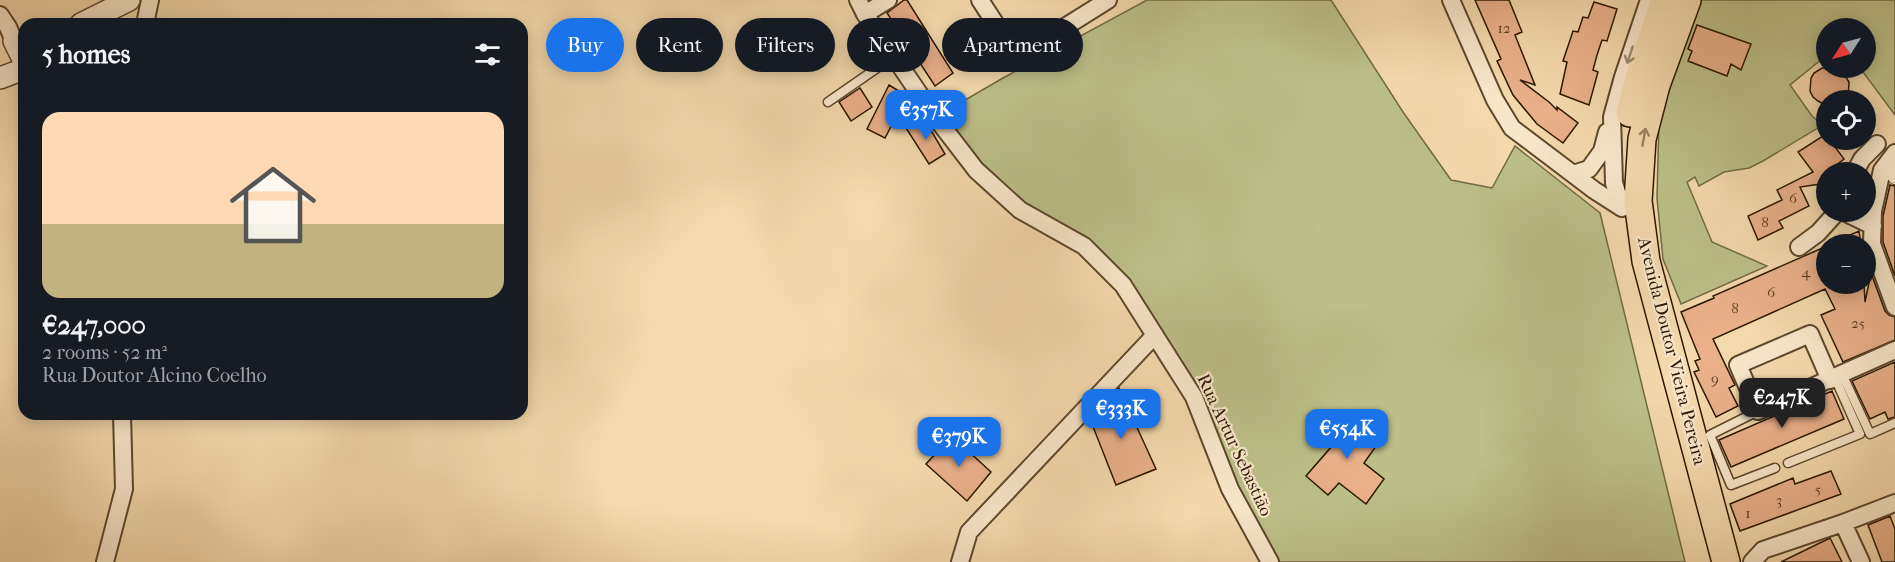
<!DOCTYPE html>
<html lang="en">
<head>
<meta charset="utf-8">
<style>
  body { margin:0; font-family:"IM FELL French Canon",serif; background:#20242c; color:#f1f3f6; height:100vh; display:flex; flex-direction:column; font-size:22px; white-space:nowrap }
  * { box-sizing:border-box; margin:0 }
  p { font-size:20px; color:#9ea1a6 }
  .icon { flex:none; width:33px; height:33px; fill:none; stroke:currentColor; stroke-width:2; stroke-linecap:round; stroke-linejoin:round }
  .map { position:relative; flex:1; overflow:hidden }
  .details { position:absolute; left:18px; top:18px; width:510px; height:402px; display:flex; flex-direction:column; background:#171b24; border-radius:18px; box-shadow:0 3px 15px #0003 }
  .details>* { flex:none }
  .guide { position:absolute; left:546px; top:18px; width:570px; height:54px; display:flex; gap:12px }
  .needle { width:39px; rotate:234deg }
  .controls { position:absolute; left:1816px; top:18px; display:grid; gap:12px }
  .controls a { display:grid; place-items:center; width:60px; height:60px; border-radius:50%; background:#171b24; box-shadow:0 3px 15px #0003; font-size:30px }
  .price { position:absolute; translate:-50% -51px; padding:0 14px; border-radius:12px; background:#1a73e8; color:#fff; font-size:20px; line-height:39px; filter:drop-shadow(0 2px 3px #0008) }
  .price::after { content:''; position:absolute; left:50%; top:36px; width:18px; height:14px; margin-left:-9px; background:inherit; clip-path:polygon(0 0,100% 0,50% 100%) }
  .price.selected { background:#222; color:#fff }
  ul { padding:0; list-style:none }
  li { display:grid; align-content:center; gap:12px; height:318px; padding:0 24px }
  li span { display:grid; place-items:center; height:186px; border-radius:18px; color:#555 }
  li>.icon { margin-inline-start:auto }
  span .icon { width:108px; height:108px; fill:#fffc; stroke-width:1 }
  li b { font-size:26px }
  h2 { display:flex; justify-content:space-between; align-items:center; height:72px; padding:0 24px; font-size:26px }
  .pill { padding:0 21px; border-radius:27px; background:#171b24; box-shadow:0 3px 15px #0003; font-size:21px; line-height:54px }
  .pill.selected { background:#1a73e8; color:#fff }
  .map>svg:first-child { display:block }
  .green { fill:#bcbf88; stroke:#736b44; stroke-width:1.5 }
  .building { fill:#e9b08a; stroke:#2a1700; stroke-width:1.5 }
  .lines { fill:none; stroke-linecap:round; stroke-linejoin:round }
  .service-casing { stroke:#5c482b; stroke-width:11 }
  .pedestrian-casing { stroke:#5c482b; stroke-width:16 }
  .minor-casing { stroke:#5c482b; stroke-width:20 }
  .tertiary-casing { stroke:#5c482b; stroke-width:24 }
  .primary-casing { stroke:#2a1700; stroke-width:30 }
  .service { stroke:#f8e6c9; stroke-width:8 }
  .pedestrian { stroke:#f8e6c9; stroke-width:14 }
  .minor { stroke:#f8e6c9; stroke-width:16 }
  .tertiary { stroke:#f8e6c9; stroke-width:21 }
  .primary { stroke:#f4d9ac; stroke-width:27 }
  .oneway { stroke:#9b896f }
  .oneway2 { stroke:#99825f }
  .labels { text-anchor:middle; stroke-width:4.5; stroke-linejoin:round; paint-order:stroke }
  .number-label { font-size:15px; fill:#5a3d22 }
  .street-label { font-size:18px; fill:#2a1700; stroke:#f8e6c9 }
</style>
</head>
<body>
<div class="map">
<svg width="1895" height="562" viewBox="0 0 1895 562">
  <rect width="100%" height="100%" fill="#f4d9ac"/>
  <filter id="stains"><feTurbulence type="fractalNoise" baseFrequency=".00333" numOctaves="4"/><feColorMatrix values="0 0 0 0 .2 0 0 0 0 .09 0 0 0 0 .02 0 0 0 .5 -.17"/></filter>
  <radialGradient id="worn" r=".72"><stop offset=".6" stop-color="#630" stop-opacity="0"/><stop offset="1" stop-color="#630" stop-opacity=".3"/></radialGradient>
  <path class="green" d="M1147 0H1331L1403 112 1451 180 1492 188 1515 146 1600 213 1685 562H1276L1126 276 1024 203 980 166 941 114 1003 78Z
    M1700 0H1895V115L1860 68H1866V28H1827V55L1790 85 1812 116 1823 125 1763 161 1749 168 1724 172 1699 186 1695 177 1687 182 1712 242 1767 266 1681 304 1663 259 1657 198 1659 120Z"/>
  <path class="building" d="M904 0H907L953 73 935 86 887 13Z
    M1475 0H1509L1522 32 1515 35 1535 85 1520 80 1549 102 1557 110V107L1578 123 1563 143 1537 124 1513 95 1497 61 1501 59Z
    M1594 2 1617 9 1607 41 1602 40 1597 55 1593 70 1598 72 1589 105 1560 94 1567 62 1563 61 1573 31 1578 32 1583 17 1588 18Z
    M1697 25 1751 44 1741 70 1731 64 1727 76 1688 61 1692 51 1688 49Z
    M1822 68H1837L1842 71 1849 82 1848 100H1827V106L1818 101 1813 97 1810 91 1811 78 1814 73Z
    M889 85 907 96 885 138 867 129Z
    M860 88 872 107 851 121 839 102Z
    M923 117 945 154 929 164 906 128Z
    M1826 134 1827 140H1830L1844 159 1827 172V183L1800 187 1809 206 1779 221 1783 228 1758 240 1748 216 1782 200 1777 190 1813 172 1798 152Z
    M1890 185 1895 186V276L1883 242V216Z
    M1859 231 1861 244H1829Z
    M1827 246V284H1864L1865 302 1871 273 1885 311 1889 315 1895 317V340L1843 362 1821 315 1835 309 1825 289 1713 339 1735 385 1729 388 1738 406 1716 417 1694 372 1699 370 1695 361 1700 359 1681 312 1714 298 1713 296Z
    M1895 362V417L1888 419 1885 412 1870 419 1852 381Z
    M1119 388 1156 469 1116 485 1090 419Z
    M1832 391 1844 419 1731 467 1719 440Z
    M1340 412 1379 442 1364 463 1384 479 1366 504 1339 483 1328 495 1306 476 1332 446 1320 437Z
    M952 436 991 472 967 501 926 464Z
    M1831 471 1841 494 1740 531 1730 504 1793 478 1795 484Z
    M1890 516 1895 529V562H1882L1868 525Z
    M1830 538 1842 562H1781L1828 539Z"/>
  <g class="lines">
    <g class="service-casing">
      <path id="service" d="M828 102 893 57
        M1842 374 1870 434 1895 423
        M1758 411 1710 435 1731 485 1775 468
        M1788 463 1860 434 1835 378"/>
    </g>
    <g class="pedestrian-casing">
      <path id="pedestrian" d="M1887 163 1895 177"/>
    </g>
    <g class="minor-casing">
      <path id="minor" d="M858 0 865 14 933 114 976 170 1020 210 1084 246 1123 285 1194 397 1230 489 1270 562
        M980 0 1017 57 1108 0
        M1451 0 1495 100 1512 128 1594 190 1622 208
        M865 14 888 0
        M0 15 8 27 14 41
        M145 24 150 0
        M1895 153 1882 170 1873 211 1872 244 1895 307
        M1855 172 1862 159 1877 144
        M1573 174 1589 169 1602 151 1607 132
        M1622 208 1614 183 1612 117 1623 77 1649 0
        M1844 212 1873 226
        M1799 247 1818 233 1837 212
        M1830 380 1810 334 1738 365 1758 411 1895 350
        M1843 523 1861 562
        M105 562 124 489 122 414
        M960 562 969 532 1155 335
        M1752 562 1763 550 1843 523 1895 503"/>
    </g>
    <g class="tertiary-casing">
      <path id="tertiary" d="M81 24 129 0
        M14 41 23 59V70
        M0 78 24 69"/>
    </g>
    <g class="primary-casing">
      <path id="primary" d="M1687 0 1656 85 1642 139 1638 201 1646 261 1726 562
        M1630 113 1639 78 1665 0"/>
    </g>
    <use href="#service" class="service"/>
    <use href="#pedestrian" class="pedestrian"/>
    <use href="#minor" class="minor"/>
    <use href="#tertiary" class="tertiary"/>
    <use href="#primary" class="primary"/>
  </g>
  <defs><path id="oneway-shaft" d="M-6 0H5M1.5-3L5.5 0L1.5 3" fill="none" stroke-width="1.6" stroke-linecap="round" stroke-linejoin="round" transform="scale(1.5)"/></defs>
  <use class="oneway" href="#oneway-shaft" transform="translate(1630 55) rotate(108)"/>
  <use class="oneway2" href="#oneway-shaft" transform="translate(1644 137) rotate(-80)"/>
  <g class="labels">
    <g class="number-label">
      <text x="1504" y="33">12</text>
      <text x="1793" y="203">6</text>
      <text x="1765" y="227">8</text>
      <text x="1806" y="277">4</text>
      <text x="1771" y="297">6</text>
      <text x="1735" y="313">8</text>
      <text x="1858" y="328">25</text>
      <text x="1715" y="384">9</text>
      <text x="1818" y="494">5</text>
      <text x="1779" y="505">3</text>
      <text x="1748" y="518">1</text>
    </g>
    <g class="street-label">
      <text transform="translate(1672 351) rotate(76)" y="6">Avenida Doutor Vieira Pereira</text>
      <text transform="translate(1235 445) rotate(65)" y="6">Rua Artur Sebastião</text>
    </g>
  </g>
  <rect width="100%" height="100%" filter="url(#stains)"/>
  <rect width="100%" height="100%" fill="url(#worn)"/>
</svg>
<div class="controls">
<a><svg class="needle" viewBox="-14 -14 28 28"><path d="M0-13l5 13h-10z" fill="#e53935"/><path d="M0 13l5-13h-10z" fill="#9ea1a6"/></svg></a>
<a><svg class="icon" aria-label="locate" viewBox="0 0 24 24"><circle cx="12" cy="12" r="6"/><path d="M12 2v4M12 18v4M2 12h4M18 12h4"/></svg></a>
<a>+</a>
<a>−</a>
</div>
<b class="price" style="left:926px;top:141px">€357K</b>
<b class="price selected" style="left:1782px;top:429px">€247K</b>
<b class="price" style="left:1121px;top:440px">€333K</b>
<b class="price" style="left:1347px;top:460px">€554K</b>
<b class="price" style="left:959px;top:468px">€379K</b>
<div class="guide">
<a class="pill selected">Buy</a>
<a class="pill">Rent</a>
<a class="pill">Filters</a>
<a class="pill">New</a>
<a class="pill">Apartment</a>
</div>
<section class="details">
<h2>5 homes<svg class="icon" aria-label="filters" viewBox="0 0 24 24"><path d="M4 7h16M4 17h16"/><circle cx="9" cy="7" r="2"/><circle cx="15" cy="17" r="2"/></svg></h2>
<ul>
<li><span style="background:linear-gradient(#ffd9b3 60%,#c2b280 0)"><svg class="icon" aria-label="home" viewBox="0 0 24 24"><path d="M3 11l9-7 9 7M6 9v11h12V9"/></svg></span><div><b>€247,000</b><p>2 rooms · 52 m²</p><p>Rua Doutor Alcino Coelho</p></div></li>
</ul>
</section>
</div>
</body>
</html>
